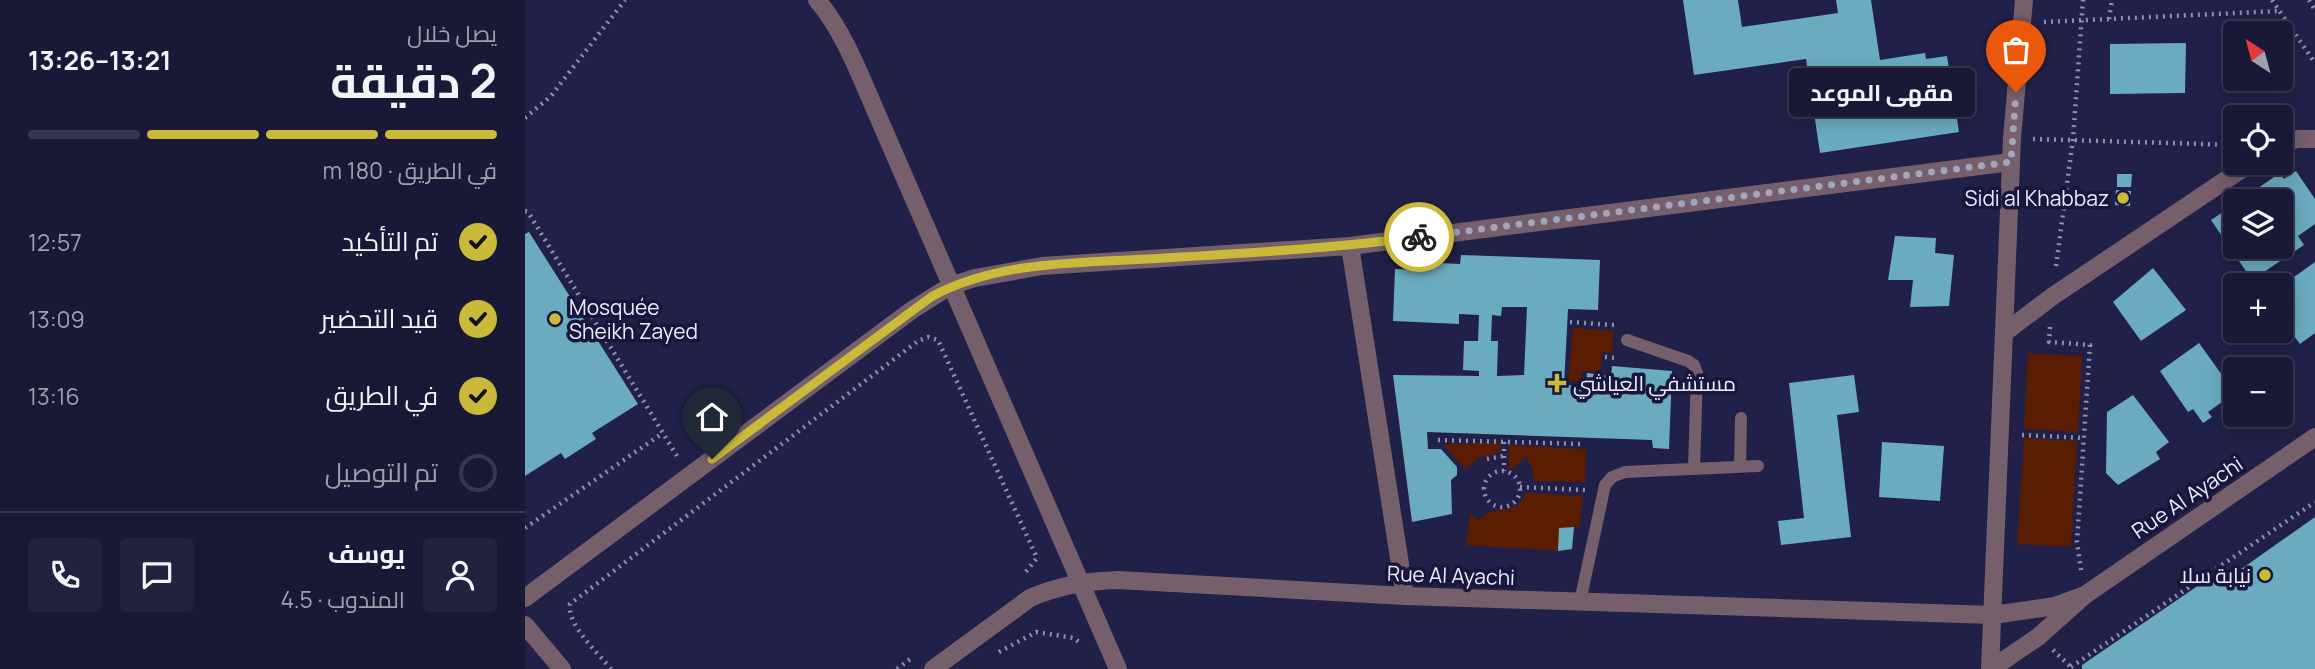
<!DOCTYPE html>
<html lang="ar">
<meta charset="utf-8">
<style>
body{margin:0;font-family:Manrope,Cairo,sans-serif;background:#22213e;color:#f1f3f6;direction:rtl;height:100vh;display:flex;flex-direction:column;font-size:26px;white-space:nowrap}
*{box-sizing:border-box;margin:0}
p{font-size:23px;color:#9fa0ad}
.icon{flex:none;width:38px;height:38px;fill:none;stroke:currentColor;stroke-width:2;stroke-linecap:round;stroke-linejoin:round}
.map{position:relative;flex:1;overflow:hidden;direction:ltr}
.sheet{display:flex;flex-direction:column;background:#191836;width:525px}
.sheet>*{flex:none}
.needle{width:46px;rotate:324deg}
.controls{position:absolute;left:1698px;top:21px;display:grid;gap:14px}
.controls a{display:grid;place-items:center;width:70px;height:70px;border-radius:7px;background:#191836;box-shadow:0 4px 18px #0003,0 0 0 2px #373751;font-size:35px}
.pin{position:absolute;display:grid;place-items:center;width:60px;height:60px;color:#fff;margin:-72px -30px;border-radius:50% 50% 50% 0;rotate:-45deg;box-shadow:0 0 7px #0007}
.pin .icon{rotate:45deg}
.courier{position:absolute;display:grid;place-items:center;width:70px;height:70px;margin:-35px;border:5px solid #cbb939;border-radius:50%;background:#fff;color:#222;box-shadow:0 2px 9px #0007}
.bubble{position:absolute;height:49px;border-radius:7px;background:#191836;box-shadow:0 4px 18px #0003,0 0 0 2px #373751;font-size:23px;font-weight:700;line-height:49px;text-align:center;direction:rtl}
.headline em{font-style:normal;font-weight:700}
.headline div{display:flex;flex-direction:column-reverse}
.headline{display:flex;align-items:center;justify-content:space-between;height:119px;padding:0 28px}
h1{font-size:46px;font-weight:700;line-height:52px}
.bar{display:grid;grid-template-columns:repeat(4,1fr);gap:10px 7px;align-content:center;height:84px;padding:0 28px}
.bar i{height:9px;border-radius:5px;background:#373751}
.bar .selected{background:#cbb939}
.bar p{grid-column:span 4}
.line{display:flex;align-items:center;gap:18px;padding:0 28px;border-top:2px solid #373751}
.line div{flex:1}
.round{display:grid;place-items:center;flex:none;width:74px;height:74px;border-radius:7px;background:#22213e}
ol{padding:0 28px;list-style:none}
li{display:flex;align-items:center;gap:21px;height:77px}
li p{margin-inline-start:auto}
li .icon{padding:7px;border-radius:50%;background:#cbb939;color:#111;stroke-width:4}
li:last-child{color:#9fa0ad}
li i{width:38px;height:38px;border:4px solid #373751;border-radius:50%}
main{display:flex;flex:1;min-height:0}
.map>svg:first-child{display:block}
.green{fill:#5b1d01}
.building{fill:#6aabc0;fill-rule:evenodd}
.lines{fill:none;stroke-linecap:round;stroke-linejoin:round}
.path{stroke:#8f90ab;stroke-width:4.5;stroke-dasharray:2 5;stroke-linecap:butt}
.lane{stroke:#745f6b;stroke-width:12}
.street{stroke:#745f6b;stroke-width:18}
.done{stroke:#a4a5bd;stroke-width:7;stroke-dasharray:0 12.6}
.route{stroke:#cbb939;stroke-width:9}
.poi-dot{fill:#cbb939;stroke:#18163d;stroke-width:2.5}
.labels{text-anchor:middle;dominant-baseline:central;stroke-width:7;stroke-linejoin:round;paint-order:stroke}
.poi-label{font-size:21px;fill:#eaecfc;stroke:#18163d;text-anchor:end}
.street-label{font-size:21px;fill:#eaecfc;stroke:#18163d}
</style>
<main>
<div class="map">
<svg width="1790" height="669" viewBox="0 0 1790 669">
<rect width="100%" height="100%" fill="#212048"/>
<path class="green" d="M1048 328 1089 331 1087 353 1077 352 1075 373 1057 371 1056 382 1043 381Z
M1503 353 1557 356 1553 432 1499 429Z
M1499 438 1552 441 1546 547 1492 544Z
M976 443 975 452 960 457 958 455 941 469 918 444Z
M983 445 1061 449 1060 482 1008 481V470L1001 457 988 469 984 468Z
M1000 493 1058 496 1054 527 1035 528 1033 551 941 545 945 513 953 520C957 517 963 512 968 511 983 508 994 512 1000 493Z"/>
<path class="building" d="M1158 0H1213L1217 27 1313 13 1311 0H1346L1355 60 1400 53 1401 59 1422 56 1434 132 1295 153 1281 59 1169 75Z
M1661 43 1660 93 1585 94V44Z
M1771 171 1790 199V224L1773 236 1779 245 1727 280 1686 220 1710 204V247H1755V201H1714L1755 173 1759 179Z
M1592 174H1607L1606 187H1592Z
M1591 190 1606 191 1605 206 1590 205Z
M4 232 113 404 67 433 71 439 40 459 36 453 0 476V234Z
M1370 236 1411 238 1410 253 1429 255 1424 306 1385 307 1388 280H1363Z
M936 255 1075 260 1073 310 1043 309 1039 385 1061 386 1062 373 1086 376 1087 366 1147 371 1144 449 1128 448 1127 440 902 432 903 449H916L932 467V475L926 480 927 514 887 522 868 375 954 376V371L938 370 939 341H953L954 315 934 314V324L868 321 870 269 898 270V262L935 264ZM977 307H1002L999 375 972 376 973 341H966L967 315 976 316Z
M1790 262V333L1775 344 1755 318V287Z
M1628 268 1661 310 1616 341 1588 302Z
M1674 343 1710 393 1683 412 1687 417 1678 423 1668 409 1663 412 1635 371Z
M1329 375 1334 412 1312 415 1326 537 1256 545 1253 521 1279 518 1264 383Z
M1608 395 1644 442 1631 452 1635 459 1593 485 1581 473 1582 412Z
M1357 442 1419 446 1415 501 1354 497Z
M1790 517V669H1557V665L1693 572H1712Z
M1049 527 1047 549 1033 551 1034 528Z"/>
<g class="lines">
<path class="path" d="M1747 0 1790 63
M1784 0 1790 10
M1584 19 1587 0
M1519 22 1754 11
M0 118 26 96 100 0
M1508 139 1710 145
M0 211 3 212 152 456
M1531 266 1548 139 1558 0
M1045 322 1089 325
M1525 327 1524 342 1565 345 1552 542 1556 570
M1080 357 1091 358
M1497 435 1559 438
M913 440 1057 444
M979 442V471
M962 459 978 456
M959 489a18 18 0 1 1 36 0a18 18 0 1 1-36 0Z
M995 487 1060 490
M0 528 138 433
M1528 650 1547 668
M474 652 511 632 549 638 555 643
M1546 667 1790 502
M86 669C73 653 42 625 45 604L393 341 403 337 413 340 512 558 499 574
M372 669 388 657"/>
<path class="lane" d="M1102 340 1163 361 1169 365 1172 373 1169 469
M1215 467 1216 418
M1055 602 1080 485 1087 477 1100 472 1233 466"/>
<path class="street" d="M292 0C321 34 337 81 355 121L593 669
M1755 144 1772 139H1790
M825 246 880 596
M1479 333 1528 296 1726 163
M0 598 387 310 425 286 450 278 517 266 825 246 1486 162
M0 625 37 669
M408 669 505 598C534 585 562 581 593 580L880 596 1468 615 1530 606 1560 595
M1465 669 1487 138 1499 0
M1466 669 1513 637 1560 595 1790 437"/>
</g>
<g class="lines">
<path class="done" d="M894 237 1486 162 1491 92"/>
<path class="route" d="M187 459 406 297C475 259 563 263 640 258 725 253 810 248 894 237"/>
</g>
<g class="poi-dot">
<circle cx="1598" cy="198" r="7"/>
<circle cx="30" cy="319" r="7"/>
<path d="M1028.5 372.5h7v7h7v7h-7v7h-7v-7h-7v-7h7z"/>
<circle cx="1740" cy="575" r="7"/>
</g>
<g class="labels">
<g class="poi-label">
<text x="1584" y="198">Sidi al Khabbaz</text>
<text x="44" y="307" text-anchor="start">Mosquée<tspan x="44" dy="24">Sheikh Zayed</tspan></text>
<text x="1048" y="383" text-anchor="start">مستشفي العياشي</text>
<text x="1726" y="575">نيابة سلا</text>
</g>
<g class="street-label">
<text transform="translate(1662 497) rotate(-34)">Rue Al Ayachi</text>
<text transform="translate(926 575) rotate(2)">Rue Al Ayachi</text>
</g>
</g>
</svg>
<div class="controls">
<a><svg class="needle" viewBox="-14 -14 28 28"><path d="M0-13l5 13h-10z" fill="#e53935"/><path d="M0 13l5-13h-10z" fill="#9fa0ad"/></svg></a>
<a><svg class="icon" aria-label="locate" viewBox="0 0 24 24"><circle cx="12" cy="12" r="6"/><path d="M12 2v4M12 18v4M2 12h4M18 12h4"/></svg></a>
<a><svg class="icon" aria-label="layers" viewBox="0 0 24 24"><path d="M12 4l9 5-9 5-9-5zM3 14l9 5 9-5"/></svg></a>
<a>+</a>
<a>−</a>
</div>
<div class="pin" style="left:1491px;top:92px;background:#ea580c"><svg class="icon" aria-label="bag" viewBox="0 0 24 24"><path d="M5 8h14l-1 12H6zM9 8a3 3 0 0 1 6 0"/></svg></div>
<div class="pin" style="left:187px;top:459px;background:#1f2937"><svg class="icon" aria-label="home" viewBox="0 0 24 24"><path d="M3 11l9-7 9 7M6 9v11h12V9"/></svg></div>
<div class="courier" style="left:894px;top:237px"><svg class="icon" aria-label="bike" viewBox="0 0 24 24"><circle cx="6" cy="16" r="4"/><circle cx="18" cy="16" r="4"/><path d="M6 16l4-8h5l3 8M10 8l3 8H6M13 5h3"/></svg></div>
<div class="bubble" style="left:1264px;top:68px;width:186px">مقهى الموعد</div>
</div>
<section class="sheet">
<div class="headline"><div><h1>2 دقيقة</h1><p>يصل خلال</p></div><em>13:21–13:26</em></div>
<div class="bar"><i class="selected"></i><i class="selected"></i><i class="selected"></i><i></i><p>في الطريق · 180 m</p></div>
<ol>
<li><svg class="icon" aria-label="check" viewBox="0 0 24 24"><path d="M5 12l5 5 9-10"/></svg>تم التأكيد<p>12:57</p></li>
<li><svg class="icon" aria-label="check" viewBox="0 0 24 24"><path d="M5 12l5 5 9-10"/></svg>قيد التحضير<p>13:09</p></li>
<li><svg class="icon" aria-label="check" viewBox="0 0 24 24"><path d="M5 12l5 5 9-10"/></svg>في الطريق<p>13:16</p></li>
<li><i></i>تم التوصيل</li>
</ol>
<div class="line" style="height:126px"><a class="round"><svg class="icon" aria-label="person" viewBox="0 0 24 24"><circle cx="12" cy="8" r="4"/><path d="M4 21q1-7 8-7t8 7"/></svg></a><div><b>يوسف</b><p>المندوب · 4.5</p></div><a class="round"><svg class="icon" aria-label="chat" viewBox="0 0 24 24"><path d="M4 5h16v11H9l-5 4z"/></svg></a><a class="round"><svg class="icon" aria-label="phone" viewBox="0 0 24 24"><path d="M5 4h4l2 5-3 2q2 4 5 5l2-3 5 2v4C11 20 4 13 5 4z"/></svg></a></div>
</section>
</main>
